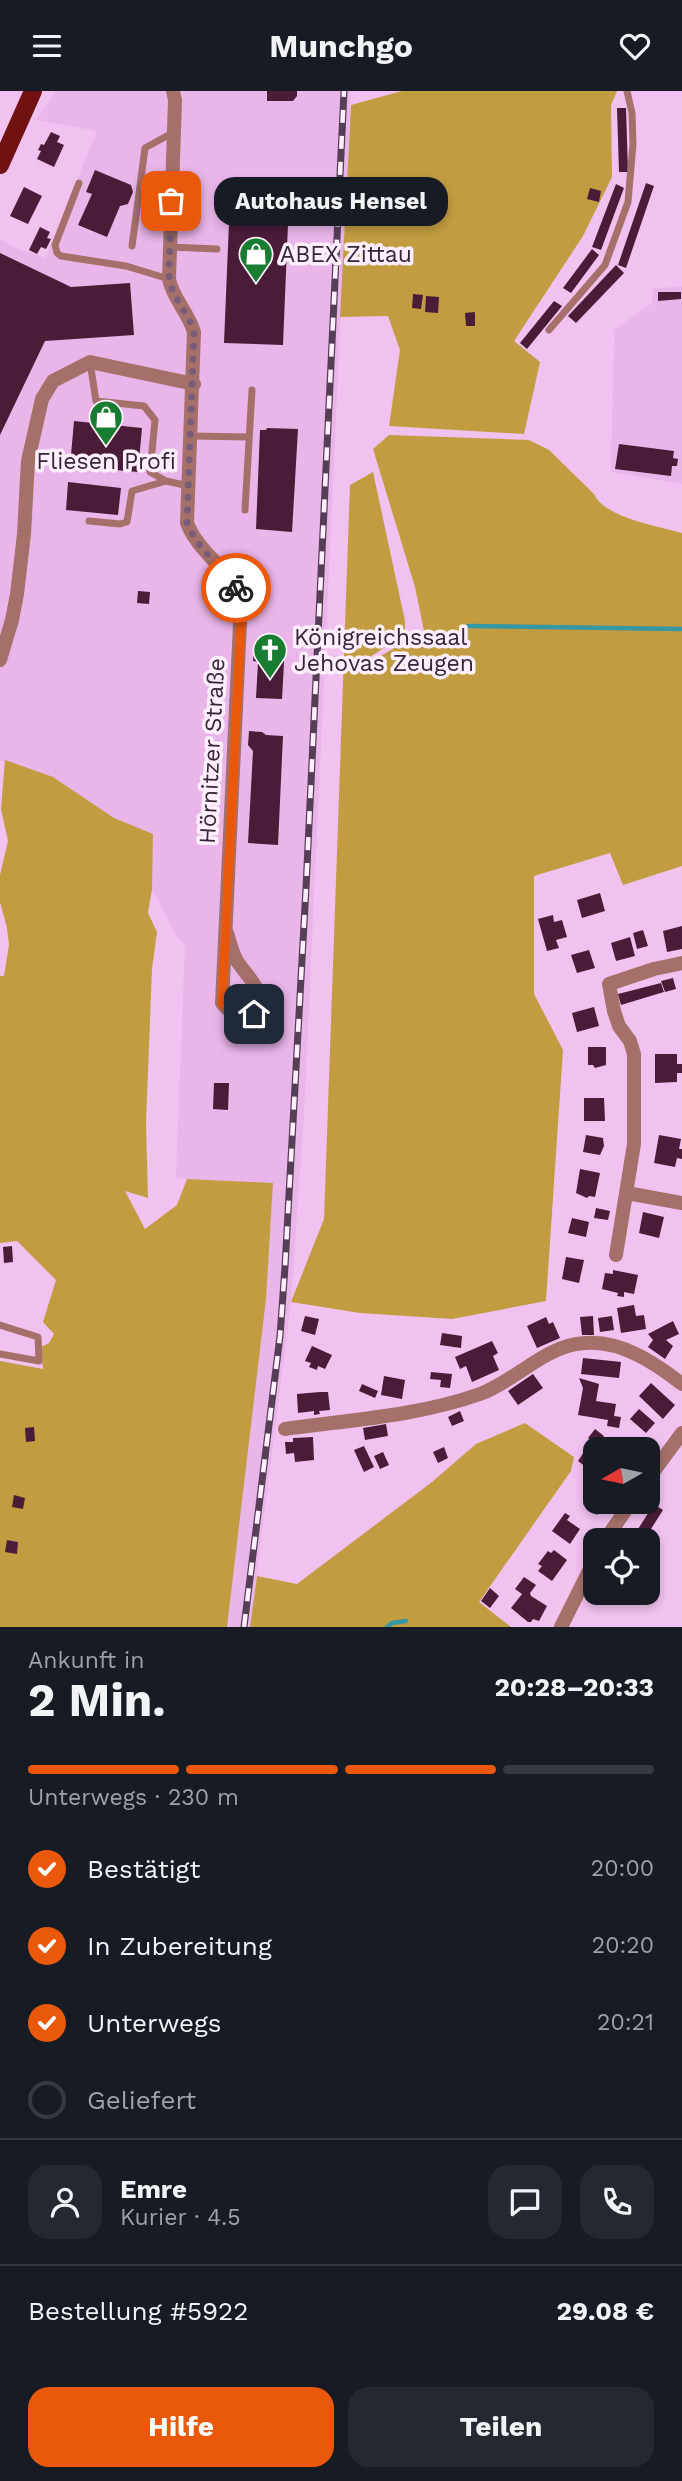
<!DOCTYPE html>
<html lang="de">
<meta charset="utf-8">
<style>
body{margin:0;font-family:"Work Sans",sans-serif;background:#242831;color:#f1f3f6;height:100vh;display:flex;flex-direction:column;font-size:26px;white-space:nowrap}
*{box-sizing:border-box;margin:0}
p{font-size:23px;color:#9ea1a6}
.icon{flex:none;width:38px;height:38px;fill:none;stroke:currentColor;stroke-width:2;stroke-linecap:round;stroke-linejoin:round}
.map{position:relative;height:1536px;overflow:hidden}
.side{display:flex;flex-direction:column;background:#171b24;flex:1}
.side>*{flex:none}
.needle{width:46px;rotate:261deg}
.buttons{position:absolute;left:583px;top:1346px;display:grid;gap:14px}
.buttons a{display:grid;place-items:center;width:77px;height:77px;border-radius:14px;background:#171b24;box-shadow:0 4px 10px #0003;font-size:35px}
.pin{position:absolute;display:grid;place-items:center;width:60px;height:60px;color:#fff;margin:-30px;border-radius:14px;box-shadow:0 4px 10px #0006}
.courier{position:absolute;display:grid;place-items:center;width:70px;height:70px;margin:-35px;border:5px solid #ea580c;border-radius:50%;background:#fff;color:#222;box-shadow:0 2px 9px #0007}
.bubble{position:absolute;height:49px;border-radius:21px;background:#171b24;box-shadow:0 4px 10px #0003;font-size:23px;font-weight:700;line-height:49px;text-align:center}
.overview em{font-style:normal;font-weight:700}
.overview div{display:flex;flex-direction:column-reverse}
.overview{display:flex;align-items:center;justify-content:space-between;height:119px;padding:0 28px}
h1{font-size:46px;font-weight:700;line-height:52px}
.bar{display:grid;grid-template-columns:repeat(4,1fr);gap:10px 7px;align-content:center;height:84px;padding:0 28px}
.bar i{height:9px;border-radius:5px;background:#363941}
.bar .on{background:#ea580c}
.bar p{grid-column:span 4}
.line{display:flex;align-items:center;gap:18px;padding:0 28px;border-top:2px solid #363941}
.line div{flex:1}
.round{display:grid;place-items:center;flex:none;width:74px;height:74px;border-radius:21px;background:#242831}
ol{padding:0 28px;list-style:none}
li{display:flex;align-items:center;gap:21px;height:77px}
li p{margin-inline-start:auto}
li .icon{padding:7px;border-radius:50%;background:#ea580c;color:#fff;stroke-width:4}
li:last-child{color:#9ea1a6}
li i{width:38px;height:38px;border:4px solid #363941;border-radius:50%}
.action{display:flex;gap:14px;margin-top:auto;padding:14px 28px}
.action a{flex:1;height:80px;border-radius:21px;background:#ea580c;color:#fff;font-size:28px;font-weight:700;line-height:80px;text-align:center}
.action a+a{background:#242831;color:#f1f3f6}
header{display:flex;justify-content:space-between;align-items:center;height:91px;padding:0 28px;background:#171b24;font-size:32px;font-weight:700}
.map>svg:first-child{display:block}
.built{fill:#eab5e9}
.green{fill:#c19c41}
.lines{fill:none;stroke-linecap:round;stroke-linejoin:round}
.stream{stroke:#3498a5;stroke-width:4.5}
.building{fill:#4b1c38}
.service{stroke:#a5706a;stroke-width:7}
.minor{stroke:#a5706a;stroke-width:14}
.primary{stroke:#711112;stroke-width:18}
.rail-casing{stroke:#563f56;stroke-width:7}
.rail{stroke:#feeffd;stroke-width:4.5;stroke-dasharray:13;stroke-linecap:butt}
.done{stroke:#785c78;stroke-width:7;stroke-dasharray:0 12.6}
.route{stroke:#ea580c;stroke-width:9}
.labels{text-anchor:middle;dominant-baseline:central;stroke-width:7;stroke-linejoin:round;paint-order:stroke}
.poi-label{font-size:23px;fill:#372537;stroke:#feeffd;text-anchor:start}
.street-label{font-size:23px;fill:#372537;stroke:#feeffd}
</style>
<header><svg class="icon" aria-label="menu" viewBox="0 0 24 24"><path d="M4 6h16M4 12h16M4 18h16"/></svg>Munchgo<svg class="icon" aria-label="heart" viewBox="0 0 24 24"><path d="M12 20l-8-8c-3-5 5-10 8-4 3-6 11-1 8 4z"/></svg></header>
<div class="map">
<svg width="682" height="1536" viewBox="0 0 682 1536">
<rect width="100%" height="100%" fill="#f1c2f0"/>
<path class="built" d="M57 0H351L304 1024 291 1211 250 1536H227L266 1208 273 1093 176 1087 185 853 176 845 152 798 153 743 114 727 53 686 0 670V561L5 545 0 544V148L18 158 45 167 97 40 36 29Z
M682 195V393L611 381 614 239 652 212 653 198Z"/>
<path class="green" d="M402 0H617L611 14 612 86 583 145 514 250 540 271 524 343 389 335 400 259 388 225 340 226 351 14Z
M389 344 529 349 549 359 594 403C605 427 658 435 682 442V775L623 794 610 762 534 785V903L563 959 546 1210 452 1228 360 1222 291 1211 324 1128 350 394 373 381 405 530V543L364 570 365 574 424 540 415 496 373 358Z
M5 669 53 686 114 727 153 743 152 798 148 822 157 841 152 878 146 1032 148 1107 125 1100 145 1138 177 1114 187 1088 273 1092 266 1208 227 1536H0V1270L43 1278 41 1256 49 1252 54 1243 43 1231 56 1189 17 1150 0 1152V885H4L9 854 7 837 0 811V784L8 750 1 718Z
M525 1332 574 1366 571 1380 479 1511 511 1536H250L257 1485 297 1493 432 1391 476 1353Z"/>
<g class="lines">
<path class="stream" d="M468 535 682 538
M387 1536 392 1532 406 1530"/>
</g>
<path class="building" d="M267 0H297V5L293 10H267Z
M617 17H626L628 81H619Z
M51 41 60 45 57 51 64 54 54 76 37 68 41 60 38 59 41 53 44 54Z
M95 79 131 94 133 101 128 113 120 115 107 146 78 134 92 103 86 101Z
M646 92 654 95 626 177 618 174Z
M616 93 624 97 601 159 592 156Z
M24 96 42 105 28 133 10 125Z
M590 97 601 100 599 111 587 108Z
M229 131 288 133 283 254 224 252Z
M40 136 50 141 47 147 51 148 46 158 41 156 37 163 29 159Z
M592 158 599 164 571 202 563 197Z
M0 162 71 196 130 192 134 244 45 250 0 344Z
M616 174 624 182 576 232 568 225Z
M658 201H681V208L658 210Z
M413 203 423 204 421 218 412 217Z
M426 205 439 206 438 222 425 221Z
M554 210 562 215 527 258 520 252Z
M475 221V235H466L465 222Z
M74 330 142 337 138 381 70 375Z
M267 337 298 338 292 441 256 438 260 339H266Z
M619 353 674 360 673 367 678 368 677 375H672L671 385 615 378Z
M68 391 121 397 118 424 66 419Z
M138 500 150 501 149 513 137 512Z
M259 553 285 554 282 608 256 607 258 571 253 570 254 560H259Z
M249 640 262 641 266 644 283 645 278 754 248 752 253 660 248 654Z
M600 802 605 820 582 827 577 809Z
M553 824 554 831 562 829 567 846 556 849 559 857 547 860 538 828Z
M682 835V858L667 861 663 840Z
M643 839 648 855 637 858 633 842Z
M630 846 635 865 616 870 611 852Z
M589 859 595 877 577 882 571 864Z
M673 887 676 898 665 901 661 890Z
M661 892 664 901 621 914 618 903Z
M594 916 599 935 577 941 572 922Z
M588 956H606V974L595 977 593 974H588Z
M655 963H677V973H682V982H677V991L655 992Z
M214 992H229L228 1019 213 1018Z
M584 1007H604L605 1030H584Z
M586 1044 603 1047 604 1055 600 1064 583 1061Z
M659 1044 681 1048 679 1058H682V1068L677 1067 675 1076 654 1072Z
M580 1078 600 1082 595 1106 589 1105 587 1107 576 1102Z
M596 1117 610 1120 608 1129 594 1127Z
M643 1121 664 1126 659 1147 639 1142Z
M572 1127 589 1131 586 1146 568 1142Z
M12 1155 13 1171 4 1172 3 1156Z
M566 1166 584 1169 579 1192 562 1188Z
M613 1179 638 1184 634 1203 624 1201V1206L617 1205 618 1202 602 1198 605 1182 613 1183Z
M634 1214 636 1225 644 1224 646 1238 621 1242 617 1217Z
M305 1225 319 1228 315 1244 301 1240Z
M593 1225 594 1244H582L580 1226Z
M612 1225 614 1239 600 1241 598 1227Z
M546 1226 549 1233 553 1231 560 1247 537 1257 527 1235Z
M673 1230 679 1243 666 1249 673 1255 665 1268 648 1256 653 1249 648 1243Z
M442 1242 462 1245 461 1257 440 1254Z
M492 1250 498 1262 493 1265 499 1279 472 1291 466 1275 460 1278 455 1266Z
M312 1255 332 1264 325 1278 318 1275 317 1279 309 1276 311 1272 305 1270Z
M583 1267 621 1271 619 1287 581 1283Z
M431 1281 452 1283 450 1297 440 1296 441 1289 430 1288Z
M533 1283 543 1297 518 1314 508 1300Z
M384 1285 405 1289 402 1308 381 1304Z
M579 1287 599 1293 596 1310 616 1313 614 1325 621 1326 619 1337 607 1335 608 1329 578 1324 583 1297Z
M651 1292 675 1314 663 1328 639 1305Z
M362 1293 378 1300 375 1307 359 1300Z
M320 1301H328L330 1319 319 1320 320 1323 314 1324V1320L298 1322 297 1303Z
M639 1318 655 1332 646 1342 630 1328Z
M460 1320 464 1330 452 1335 448 1326Z
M386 1333 388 1345 365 1349 363 1337Z
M34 1336 35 1350 26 1351 25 1337Z
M595 1338 604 1345 597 1354 588 1347Z
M313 1346 314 1369 295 1371 294 1362 286 1363 285 1351H293V1347Z
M364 1355 374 1376 364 1381 354 1359Z
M444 1356 448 1367 438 1372 433 1361Z
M383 1361 389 1374 380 1378 374 1365Z
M584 1361 595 1369 590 1379 578 1370Z
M595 1397V1410H608L597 1424 583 1413Z
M14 1404 25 1407 23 1418 12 1416Z
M654 1413 663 1419 644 1449H631Z
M565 1422 570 1425 567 1429 580 1438 570 1453 552 1440Z
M7 1449 18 1451 17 1463 5 1461Z
M554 1459 567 1469 552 1490 538 1480 542 1475 538 1473 548 1460 551 1462Z
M524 1486 536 1494 530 1502 531 1505 547 1515 539 1530 533 1528 531 1531H528L511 1517 522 1503 515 1498Z
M490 1497 499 1505 490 1517 481 1510Z"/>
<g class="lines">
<path class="service" d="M79 92 55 154 57 162 61 165 126 175 169 188
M132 155 145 57 174 41
M170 156 217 158
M549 239 605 174 628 111 633 53 632 22 627 0
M90 271 96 310 144 315 155 329 150 381 166 390 189 395
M191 345 249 346
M245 419 252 299
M89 430 120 433 127 431 132 400 166 390
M0 1234 38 1246 39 1270 0 1263"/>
<path class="minor" d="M173 0 175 9 169 188C173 208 188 221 194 241L187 432C197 458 221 473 235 495 238 500 240 506 241 511L222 912C232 925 242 930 257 921 266 899 248 887 237 870 232 861 230 852 227 842
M0 569 12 529 17 503 24 443 28 370 42 308 53 290 90 271 194 293
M627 1102 682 1112
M616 1164 634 1053V963L630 950 619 935 614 920 609 893 654 878 682 872
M285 1338C349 1329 418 1325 480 1303 516 1290 545 1254 585 1252 621 1249 655 1272 682 1293
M648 1388 682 1342
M605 1449 632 1410
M561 1536 595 1468"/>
<path class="primary" d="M0 74 33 0"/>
<g class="rail-casing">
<path id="rail" d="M244 1536 280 1245 285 1176 306 797 344 0"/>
</g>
<use href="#rail" class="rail"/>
</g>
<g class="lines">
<path class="done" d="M171 110 169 188C173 208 188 221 194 241L187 432C197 458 222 475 236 497"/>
<path class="route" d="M236 497 242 511 222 912C231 923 240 930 254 923"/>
</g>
<defs>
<g id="shop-pin" transform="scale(1.75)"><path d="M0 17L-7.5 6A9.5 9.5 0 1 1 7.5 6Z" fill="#197d31" stroke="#feeffd"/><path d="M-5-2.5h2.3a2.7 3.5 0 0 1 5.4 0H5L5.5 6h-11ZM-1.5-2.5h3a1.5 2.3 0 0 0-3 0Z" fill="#fff"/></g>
<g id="church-pin" transform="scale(1.75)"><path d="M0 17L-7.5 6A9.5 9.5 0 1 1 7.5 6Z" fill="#197d31" stroke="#feeffd"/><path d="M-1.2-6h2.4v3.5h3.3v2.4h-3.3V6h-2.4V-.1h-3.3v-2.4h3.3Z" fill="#fff"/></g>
</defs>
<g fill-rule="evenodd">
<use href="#shop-pin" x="256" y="163"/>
<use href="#shop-pin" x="106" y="326"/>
<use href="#church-pin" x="270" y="559"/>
</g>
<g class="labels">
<g class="poi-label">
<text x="280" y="163">ABEX Zittau</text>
<text x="106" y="370" text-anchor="middle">Fliesen Profi</text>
<text x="294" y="546">Königreichssaal<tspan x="294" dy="26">Jehovas Zeugen</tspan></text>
</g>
<g class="street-label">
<text transform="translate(212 660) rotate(-87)">Hörnitzer Straße</text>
</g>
</g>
</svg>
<div class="buttons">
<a><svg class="needle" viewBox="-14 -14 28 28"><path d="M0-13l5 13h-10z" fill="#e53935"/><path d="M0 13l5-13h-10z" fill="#9ea1a6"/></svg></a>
<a><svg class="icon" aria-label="locate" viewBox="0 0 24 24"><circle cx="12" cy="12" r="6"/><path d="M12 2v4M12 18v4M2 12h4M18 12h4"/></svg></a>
</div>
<div class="pin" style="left:171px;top:110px;background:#ea580c"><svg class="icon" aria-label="bag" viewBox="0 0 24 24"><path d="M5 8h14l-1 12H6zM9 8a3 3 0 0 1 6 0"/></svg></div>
<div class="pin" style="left:254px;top:923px;background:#1f2937"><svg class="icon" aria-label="home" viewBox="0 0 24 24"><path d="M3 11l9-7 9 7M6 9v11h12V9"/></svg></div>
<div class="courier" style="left:236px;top:497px"><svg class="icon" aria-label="bike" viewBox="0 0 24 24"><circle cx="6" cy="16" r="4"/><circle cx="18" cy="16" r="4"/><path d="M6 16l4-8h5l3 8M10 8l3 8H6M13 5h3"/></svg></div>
<div class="bubble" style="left:214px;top:86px;width:234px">Autohaus Hensel</div>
</div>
<section class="side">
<div class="overview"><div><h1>2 Min.</h1><p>Ankunft in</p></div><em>20:28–20:33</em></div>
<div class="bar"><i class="on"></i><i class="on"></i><i class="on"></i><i></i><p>Unterwegs · 230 m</p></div>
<ol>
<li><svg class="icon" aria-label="check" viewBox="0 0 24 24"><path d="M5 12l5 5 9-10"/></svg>Bestätigt<p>20:00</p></li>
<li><svg class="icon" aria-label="check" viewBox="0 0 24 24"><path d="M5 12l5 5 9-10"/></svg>In Zubereitung<p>20:20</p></li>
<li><svg class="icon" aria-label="check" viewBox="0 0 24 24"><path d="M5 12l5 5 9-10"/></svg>Unterwegs<p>20:21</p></li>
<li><i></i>Geliefert</li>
</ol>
<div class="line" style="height:126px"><a class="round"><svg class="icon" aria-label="person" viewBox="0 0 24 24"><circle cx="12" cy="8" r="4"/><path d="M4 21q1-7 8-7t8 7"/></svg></a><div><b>Emre</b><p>Kurier · 4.5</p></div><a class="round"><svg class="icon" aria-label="chat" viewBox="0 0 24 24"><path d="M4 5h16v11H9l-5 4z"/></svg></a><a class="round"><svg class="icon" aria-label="phone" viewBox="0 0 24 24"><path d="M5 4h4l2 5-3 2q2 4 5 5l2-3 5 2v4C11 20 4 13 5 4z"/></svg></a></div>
<div class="line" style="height:91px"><div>Bestellung #5922</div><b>29.08 €</b></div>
<div class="action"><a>Hilfe</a><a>Teilen</a></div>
</section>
